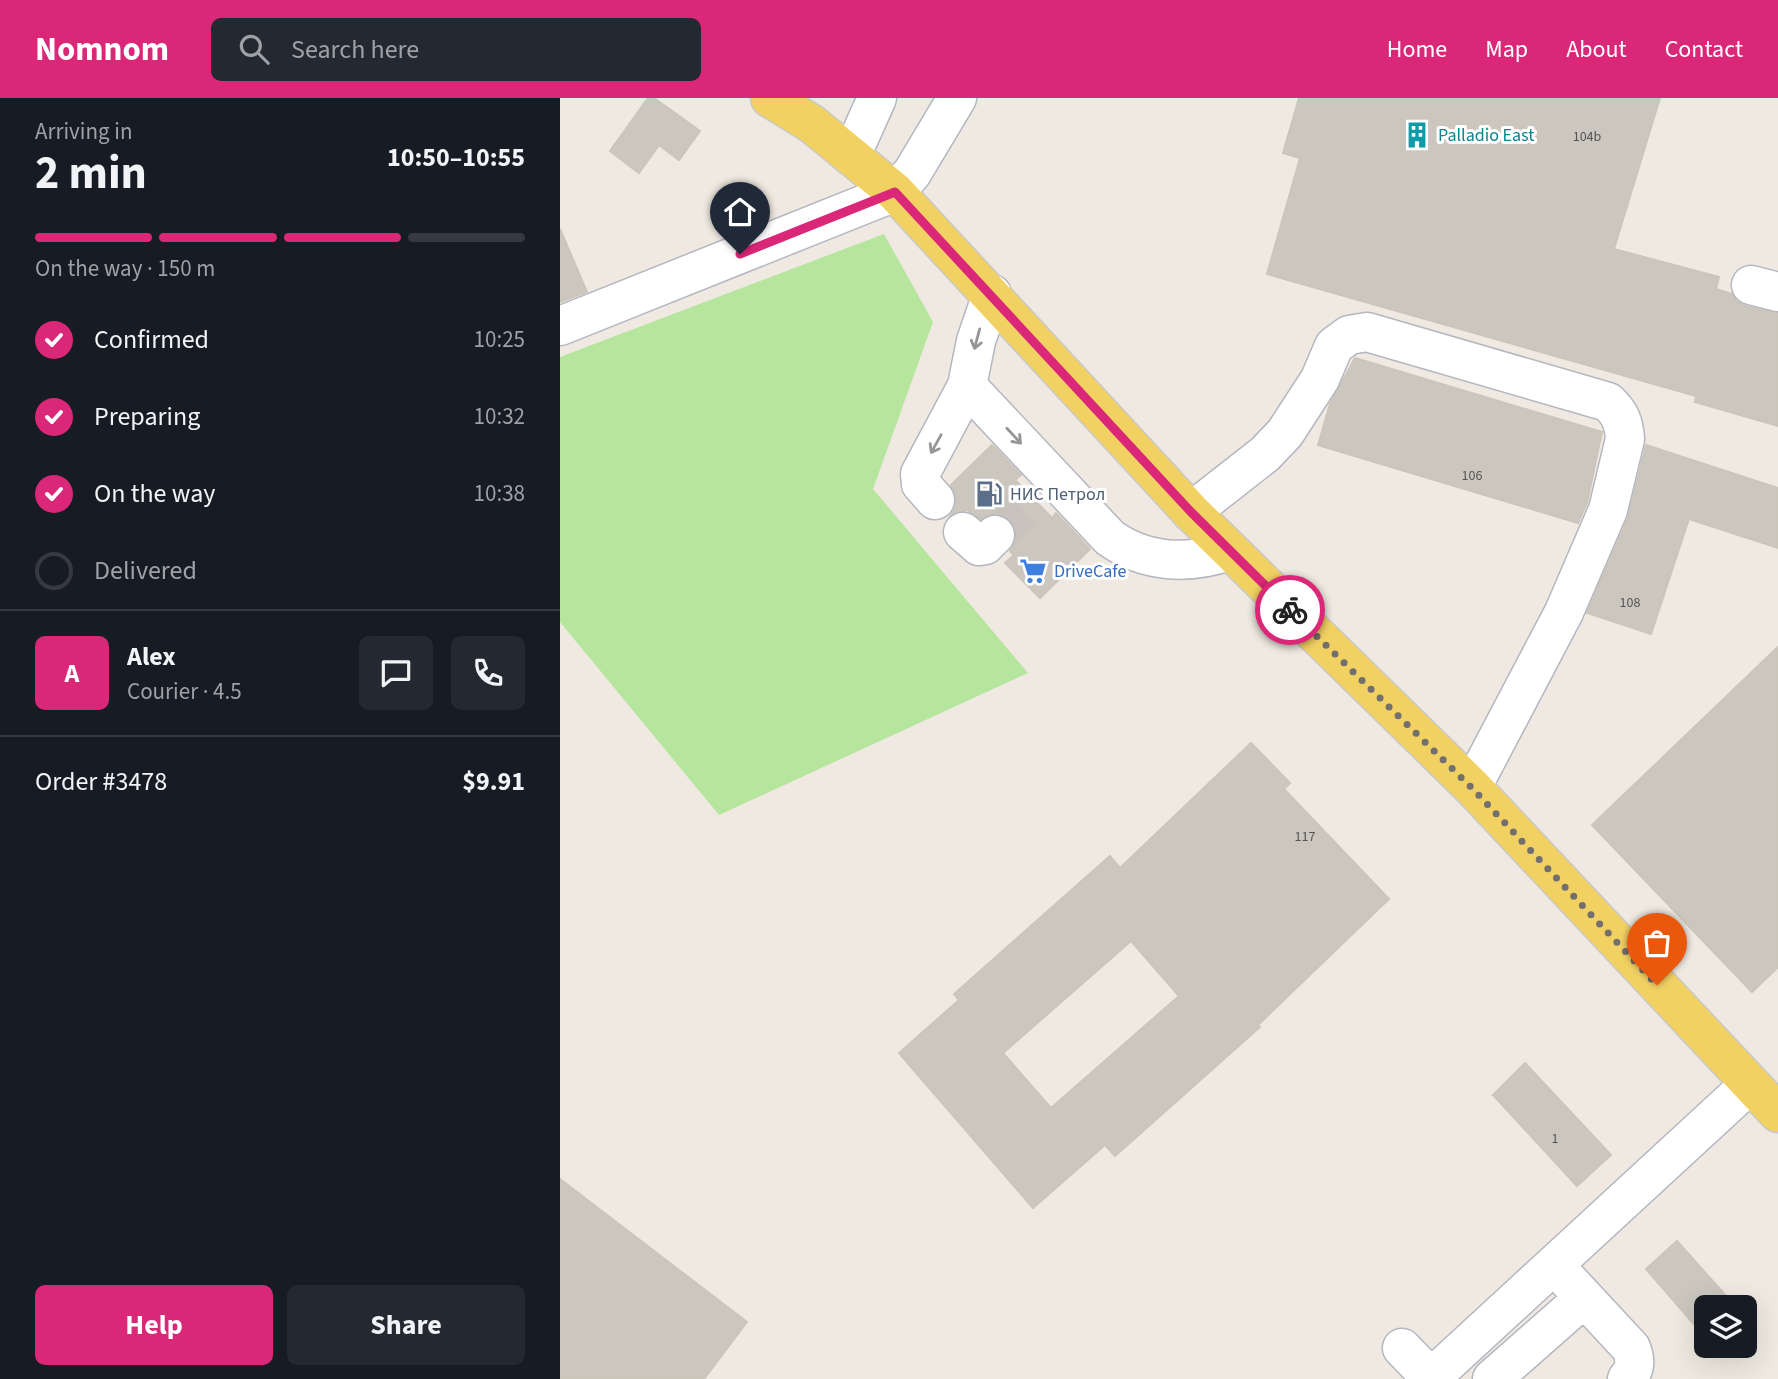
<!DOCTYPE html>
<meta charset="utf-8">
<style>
body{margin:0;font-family:"Source Sans 3",sans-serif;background:#242831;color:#f1f3f6;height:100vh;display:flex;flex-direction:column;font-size:26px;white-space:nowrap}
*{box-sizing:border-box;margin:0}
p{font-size:23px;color:#9ea1a6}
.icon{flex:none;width:38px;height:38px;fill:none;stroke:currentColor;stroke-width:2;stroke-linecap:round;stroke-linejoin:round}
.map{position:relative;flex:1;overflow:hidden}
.panel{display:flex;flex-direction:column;background:#171b24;width:560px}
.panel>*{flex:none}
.buttons{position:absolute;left:1134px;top:1197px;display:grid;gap:14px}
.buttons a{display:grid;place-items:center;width:63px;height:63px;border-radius:10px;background:#171b24;box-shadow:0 7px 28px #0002;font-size:35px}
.pin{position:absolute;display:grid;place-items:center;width:60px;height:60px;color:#fff;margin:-72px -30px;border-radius:50% 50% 50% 0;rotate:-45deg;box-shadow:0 0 7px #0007}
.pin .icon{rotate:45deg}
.courier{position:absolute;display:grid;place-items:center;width:70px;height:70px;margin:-35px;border:5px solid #db2777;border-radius:50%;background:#fff;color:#222;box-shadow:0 2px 9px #0007}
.summary em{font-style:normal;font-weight:700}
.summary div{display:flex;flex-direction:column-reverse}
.summary{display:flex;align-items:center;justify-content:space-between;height:119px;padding:0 35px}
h1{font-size:46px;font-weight:700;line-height:52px}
.bar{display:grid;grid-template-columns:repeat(4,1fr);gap:10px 7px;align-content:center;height:84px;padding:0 35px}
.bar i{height:9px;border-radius:5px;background:#363941}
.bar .current{background:#db2777}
.bar p{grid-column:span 4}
.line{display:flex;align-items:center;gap:18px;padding:0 35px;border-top:2px solid #363941}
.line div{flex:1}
.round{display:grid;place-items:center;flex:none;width:74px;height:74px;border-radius:10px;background:#242831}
ol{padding:0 35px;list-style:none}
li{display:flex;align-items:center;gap:21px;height:77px}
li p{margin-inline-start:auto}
li .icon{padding:7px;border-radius:50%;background:#db2777;color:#fff;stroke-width:4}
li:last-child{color:#9ea1a6}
li i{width:38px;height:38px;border:4px solid #363941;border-radius:50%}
.cta{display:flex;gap:14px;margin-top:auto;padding:14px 35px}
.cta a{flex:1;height:80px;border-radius:10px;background:#db2777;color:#fff;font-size:28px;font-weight:700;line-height:80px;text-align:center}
.cta a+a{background:#242831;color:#f1f3f6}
header{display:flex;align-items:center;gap:42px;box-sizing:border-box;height:98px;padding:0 35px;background:#db2777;color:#fff}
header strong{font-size:33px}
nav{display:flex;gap:38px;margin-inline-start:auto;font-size:24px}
.search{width:490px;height:63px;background:#242831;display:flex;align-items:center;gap:18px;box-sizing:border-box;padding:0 24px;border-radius:10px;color:#9ea1a6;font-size:26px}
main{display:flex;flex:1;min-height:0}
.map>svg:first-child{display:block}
.green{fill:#b6e59e}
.building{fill:#cbc7bf;stroke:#cbc5ba;stroke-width:2;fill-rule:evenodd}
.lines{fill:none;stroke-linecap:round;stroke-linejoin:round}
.minor-tunnel{stroke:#c8c4bd;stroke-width:38;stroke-dasharray:38 19;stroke-linecap:butt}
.minor-casing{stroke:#b4b7c1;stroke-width:41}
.major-casing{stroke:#c9c9c9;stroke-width:41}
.minor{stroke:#fff;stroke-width:38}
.major{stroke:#f2d163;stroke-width:38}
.oneway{stroke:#969696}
.done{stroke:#726f6d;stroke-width:7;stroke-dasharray:0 12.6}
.route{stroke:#db2777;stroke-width:9}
.labels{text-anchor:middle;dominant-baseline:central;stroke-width:6;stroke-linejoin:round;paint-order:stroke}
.number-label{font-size:14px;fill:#555452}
.culture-label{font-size:18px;fill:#0d838f;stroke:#fff;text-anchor:start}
.service-label{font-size:18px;fill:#4e5e75;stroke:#fff;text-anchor:start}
.shop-label{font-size:18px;fill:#366cbe;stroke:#fff;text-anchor:start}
</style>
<header>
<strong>Nomnom</strong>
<div class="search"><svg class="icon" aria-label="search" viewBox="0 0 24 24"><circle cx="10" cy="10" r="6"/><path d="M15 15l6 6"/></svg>Search here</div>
<nav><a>Home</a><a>Map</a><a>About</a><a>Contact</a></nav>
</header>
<main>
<section class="panel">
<div class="summary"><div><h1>2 min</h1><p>Arriving in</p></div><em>10:50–10:55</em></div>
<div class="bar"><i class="current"></i><i class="current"></i><i class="current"></i><i></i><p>On the way · 150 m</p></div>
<ol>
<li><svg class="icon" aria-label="check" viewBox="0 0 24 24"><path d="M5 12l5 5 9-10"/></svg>Confirmed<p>10:25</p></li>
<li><svg class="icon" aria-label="check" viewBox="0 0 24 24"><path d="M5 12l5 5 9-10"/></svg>Preparing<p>10:32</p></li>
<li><svg class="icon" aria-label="check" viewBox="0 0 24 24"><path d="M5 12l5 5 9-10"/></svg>On the way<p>10:38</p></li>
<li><i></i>Delivered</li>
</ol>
<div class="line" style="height:126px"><b class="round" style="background:#db2777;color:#fff">A</b><div><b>Alex</b><p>Courier · 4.5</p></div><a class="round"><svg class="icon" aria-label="chat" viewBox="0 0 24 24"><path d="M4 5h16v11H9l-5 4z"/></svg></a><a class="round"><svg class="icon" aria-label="phone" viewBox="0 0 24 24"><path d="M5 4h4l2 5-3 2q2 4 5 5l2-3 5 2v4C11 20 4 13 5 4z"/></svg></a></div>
<div class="line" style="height:91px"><div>Order #3478</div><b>$9.91</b></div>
<div class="cta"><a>Help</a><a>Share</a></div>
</section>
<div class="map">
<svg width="1218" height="1281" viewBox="0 0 1218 1281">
<rect width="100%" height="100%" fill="#efe9e1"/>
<path class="green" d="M324 136 373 224 313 391 468 575 159 717 0 524V259Z"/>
<path class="building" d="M88 0H94L140 33 119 62 99 47 79 75 50 53Z
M739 0H1100L1054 151 1159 179 1156 191 1172 196 1176 203 1186 208 1218 215V328L1135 304 1136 298 707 176 740 60 723 55Z
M0 131 27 194 0 204Z
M795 260 1042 334 1027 405 1018 425 758 347 770 306Z
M432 347 461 377 455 382 492 420 496 415 530 451 480 500 445 465 454 457 450 453 456 442V431L450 421 440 416H430L421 421 407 412 391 417 396 408V398L391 387Z
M1086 347 1218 390V450L1129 421 1091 536 1027 515 1068 420Z
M1218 549V869L1192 894 1032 727Z
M691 645 730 685 724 691 829 801 698 927 700 929 555 1058 545 1047 473 1110 339 955 399 902 394 896 550 758 560 770ZM571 843 619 898 491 1010 443 955Z
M965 965 1051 1057 1017 1088 933 997Z
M0 1081 187 1224 144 1281H0Z
M1117 1143 1176 1209H1146V1240L1086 1171Z"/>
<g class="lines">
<path class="minor-tunnel" d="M435 437 475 403"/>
<g class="minor-casing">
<path id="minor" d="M291 58 317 0
M1191 187 1218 194
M0 228 335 94 352 75 397 0
M407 288 550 440C586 465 628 467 669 453
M375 402 361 386 360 376 407 288 416 243 432 196
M631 414 705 356 725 335 760 281 774 248 789 237 807 234 1048 304C1060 315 1064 325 1065 341L1048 412 1004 514 912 689
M403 434 419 448 425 447 435 437
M994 1167 1071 1250C1076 1262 1076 1271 1067 1281
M842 1250 872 1281
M871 1280 1190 986
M932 1281 1024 1200"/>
</g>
<g class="major-casing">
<path id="major" d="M210 0 252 26 335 94 631 414 912 689 1218 1015"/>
</g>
<use href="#minor" class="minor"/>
<use href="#major" class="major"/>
</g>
<defs><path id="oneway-shaft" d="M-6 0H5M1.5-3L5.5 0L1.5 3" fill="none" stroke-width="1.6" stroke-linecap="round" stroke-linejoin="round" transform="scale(1.75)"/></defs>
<g class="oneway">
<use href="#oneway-shaft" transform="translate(417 241) rotate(105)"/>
<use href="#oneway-shaft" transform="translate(454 338) rotate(47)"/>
<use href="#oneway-shaft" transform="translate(376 346) rotate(119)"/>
</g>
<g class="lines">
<path class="done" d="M730 512 912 690 1097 887"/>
<path class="route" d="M180 156 335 94 631 414 730 512"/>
</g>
<defs>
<g id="building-bare" transform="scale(2.1)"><path d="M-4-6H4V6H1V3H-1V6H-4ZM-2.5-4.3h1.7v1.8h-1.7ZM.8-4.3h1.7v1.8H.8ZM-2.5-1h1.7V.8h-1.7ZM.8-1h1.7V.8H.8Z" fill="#0f9aa8" stroke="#fff" stroke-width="2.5" paint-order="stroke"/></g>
<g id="fuel-bare" transform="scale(2.1)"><path d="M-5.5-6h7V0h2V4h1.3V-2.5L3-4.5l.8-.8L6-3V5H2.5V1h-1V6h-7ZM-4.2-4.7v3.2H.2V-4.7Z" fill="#5c6f8a" stroke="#fff" stroke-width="2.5" paint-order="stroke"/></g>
<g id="supermarket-bare" transform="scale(2.1)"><path d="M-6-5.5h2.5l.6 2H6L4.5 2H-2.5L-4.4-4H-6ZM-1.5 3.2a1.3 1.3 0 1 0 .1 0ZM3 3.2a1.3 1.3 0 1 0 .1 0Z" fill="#3f7fe0" stroke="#fff" stroke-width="2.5" paint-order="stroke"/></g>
</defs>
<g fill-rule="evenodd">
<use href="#building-bare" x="857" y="37"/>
<use href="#fuel-bare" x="429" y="396"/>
<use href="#supermarket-bare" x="473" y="473"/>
</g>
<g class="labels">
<g class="number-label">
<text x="1027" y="39">104b</text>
<text x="912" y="378">106</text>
<text x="1070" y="505">108</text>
<text x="745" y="739">117</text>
<text x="995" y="1041">1</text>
</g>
<g class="culture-label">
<text x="878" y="37">Palladio East</text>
</g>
<g class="service-label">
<text x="450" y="396">НИС Петрол</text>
</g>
<g class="shop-label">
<text x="494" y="473">DriveCafe</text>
</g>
</g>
</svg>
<div class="buttons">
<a><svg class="icon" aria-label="layers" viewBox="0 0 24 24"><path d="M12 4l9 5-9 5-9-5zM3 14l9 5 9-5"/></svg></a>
</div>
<div class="pin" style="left:1097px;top:887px;background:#ea580c"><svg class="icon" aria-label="bag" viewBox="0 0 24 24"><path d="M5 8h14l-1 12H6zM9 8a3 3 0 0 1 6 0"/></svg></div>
<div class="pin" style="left:180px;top:156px;background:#1f2937"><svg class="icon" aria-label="home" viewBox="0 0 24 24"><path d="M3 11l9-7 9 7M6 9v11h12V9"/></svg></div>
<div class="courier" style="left:730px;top:512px"><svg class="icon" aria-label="bike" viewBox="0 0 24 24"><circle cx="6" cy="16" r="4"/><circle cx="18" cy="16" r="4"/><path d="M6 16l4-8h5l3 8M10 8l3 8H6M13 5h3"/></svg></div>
</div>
</main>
